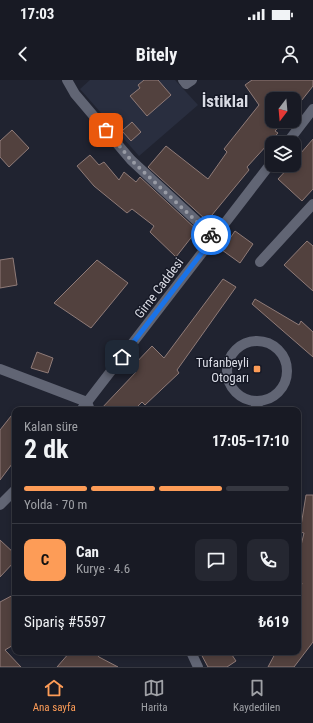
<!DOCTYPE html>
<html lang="tr">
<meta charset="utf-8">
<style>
body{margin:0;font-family:"Roboto Condensed",sans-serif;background:#252731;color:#f1f3f6;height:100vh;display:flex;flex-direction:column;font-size:15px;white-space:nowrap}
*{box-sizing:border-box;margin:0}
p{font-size:13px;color:#9fa1a6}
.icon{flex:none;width:22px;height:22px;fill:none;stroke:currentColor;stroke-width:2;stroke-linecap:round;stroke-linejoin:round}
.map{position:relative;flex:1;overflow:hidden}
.sheet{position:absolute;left:12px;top:327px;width:289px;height:248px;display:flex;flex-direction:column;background:#181a24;border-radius:8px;box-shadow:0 2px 6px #0003,0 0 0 1px #363841}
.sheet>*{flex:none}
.needle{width:26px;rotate:196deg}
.tools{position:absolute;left:265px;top:12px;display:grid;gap:8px}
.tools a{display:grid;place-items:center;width:36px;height:36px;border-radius:8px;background:#181a24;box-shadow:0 2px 6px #0003,0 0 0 1px #363841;font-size:20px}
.pin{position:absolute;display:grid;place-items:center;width:34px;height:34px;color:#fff;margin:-17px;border-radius:8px;box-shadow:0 2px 6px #0006}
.courier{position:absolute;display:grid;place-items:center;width:40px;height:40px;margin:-20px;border:3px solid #1a73e8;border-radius:50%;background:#fff;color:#222;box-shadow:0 1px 5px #0007}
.overview em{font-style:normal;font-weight:700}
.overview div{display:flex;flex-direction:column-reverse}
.overview{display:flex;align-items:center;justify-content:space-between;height:68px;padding:0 12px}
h1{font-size:26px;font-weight:700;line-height:30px}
.bar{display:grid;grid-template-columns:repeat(4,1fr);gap:6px 4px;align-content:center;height:48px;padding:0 12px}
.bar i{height:5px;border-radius:3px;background:#363841}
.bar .active{background:#fd9c57}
.bar p{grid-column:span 4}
.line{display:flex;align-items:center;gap:10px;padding:0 12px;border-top:1px solid #363841}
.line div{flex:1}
.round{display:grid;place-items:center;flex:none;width:42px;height:42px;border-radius:8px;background:#252731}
.status{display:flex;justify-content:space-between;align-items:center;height:28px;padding:0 20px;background:#181a24;direction:ltr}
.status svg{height:11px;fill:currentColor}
header{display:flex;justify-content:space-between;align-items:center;height:52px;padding:0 12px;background:#181a24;font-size:18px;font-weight:700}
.tab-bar{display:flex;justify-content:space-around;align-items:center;height:56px;border-top:1px solid #363841;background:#181a24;font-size:11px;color:#9fa1a6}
.tab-bar a{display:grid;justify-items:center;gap:2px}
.tab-bar .active{color:#fd9c57}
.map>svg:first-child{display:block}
.built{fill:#292e3f}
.building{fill:#52413e;stroke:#8f7b78}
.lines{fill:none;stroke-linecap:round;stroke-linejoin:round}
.minor{stroke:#616574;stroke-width:10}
.done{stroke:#989ba5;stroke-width:4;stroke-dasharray:0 7.2}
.route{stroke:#1a73e8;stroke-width:5}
.poi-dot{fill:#fd9c57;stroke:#161926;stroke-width:1.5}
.labels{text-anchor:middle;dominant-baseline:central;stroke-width:3;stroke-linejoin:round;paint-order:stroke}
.street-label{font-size:13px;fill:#d9dbe4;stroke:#161926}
.poi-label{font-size:13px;fill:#d9dbe4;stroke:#161926;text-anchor:end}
.district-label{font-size:17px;font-weight:bold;fill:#d9dbe4;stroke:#161926}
</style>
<div class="status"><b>17:03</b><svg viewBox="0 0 49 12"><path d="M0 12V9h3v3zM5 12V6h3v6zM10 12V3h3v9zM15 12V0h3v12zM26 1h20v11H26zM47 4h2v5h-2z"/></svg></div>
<header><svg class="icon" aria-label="back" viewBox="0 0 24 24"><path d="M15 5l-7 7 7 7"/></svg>Bitely<svg class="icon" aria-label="person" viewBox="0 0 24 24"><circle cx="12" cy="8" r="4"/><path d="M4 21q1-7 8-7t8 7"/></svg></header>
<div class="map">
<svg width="313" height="587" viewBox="0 0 313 587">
<rect width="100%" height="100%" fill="#202330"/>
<path class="built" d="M90 0H175L198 25 139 76 80 9Z"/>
<path class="building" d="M144 0H158L171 15 147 36 130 16 140 8 138 5Z
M252 0H313V6L294 30V19H272V41H284L275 51 278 53 247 87 249 90 207 141 205 139 148 87 166 66 208 99 227 72 224 69 259 25 245 5Z
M132 42 141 52 131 61 122 51Z
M12 50 29 68 9 87 0 77V61Z
M313 59V109L302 121 278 99 291 85H294V81Z
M90 75 99 85 104 82 119 100 124 92 136 102 140 97 197 150 176 177 150 152 154 146 132 129 127 133 94 106 77 86Z
M235 151 253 164 240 183 222 170Z
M307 161 313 166V211L284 185Z
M13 178 17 205 0 208V180Z
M97 180 128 203 91 248 54 223Z
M223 199 236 207 177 290 179 293 145 325 142 322 134 330H100L136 292 131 288 152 266 164 278Z
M255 219 299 245 301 241 313 252V277L252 224Z
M37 272 53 278 48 293 31 288Z
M15 331V380L0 400V350Z
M306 415H313V562L294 587H268L276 572H298V517L302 503 298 501V478L304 453 300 452Z
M0 460 15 474V481L0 497Z
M15 514V564L5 570 21 587H0V522Z
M70 572H95L99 577 118 587H57Z
M200 572H230L236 581 227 587H208Z"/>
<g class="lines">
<path class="minor" d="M67 0 75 14 131 80 214 157
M183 0 186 4 192 0
M287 63 313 29
M260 182 313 124
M227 291a30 30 0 1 1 60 0a30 30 0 1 1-60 0Z
M0 289 87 322 90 330
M81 330 272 82
M254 330 260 321
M0 425 15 410
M191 572 198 587"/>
</g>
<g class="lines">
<path class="done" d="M106 50 131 80 211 155"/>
<path class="route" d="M122 277 214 157 211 155"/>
</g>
<rect class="poi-dot" x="253" y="285" width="8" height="8" rx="2"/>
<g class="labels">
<g class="street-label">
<text transform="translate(159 208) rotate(-53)">Girne Caddesi</text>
</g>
<g class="poi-label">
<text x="249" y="282">Tufanbeyli<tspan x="249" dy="15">Otogarı</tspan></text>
</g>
<g class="district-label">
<text x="225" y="21">İstiklal</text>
</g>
</g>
</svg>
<div class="tools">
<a><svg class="needle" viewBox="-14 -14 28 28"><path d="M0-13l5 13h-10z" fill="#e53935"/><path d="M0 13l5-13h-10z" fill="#9fa1a6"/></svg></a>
<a><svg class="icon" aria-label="layers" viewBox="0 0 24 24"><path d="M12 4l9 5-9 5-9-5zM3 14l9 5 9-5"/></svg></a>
</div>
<div class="pin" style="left:106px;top:50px;background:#ea580c"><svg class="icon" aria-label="bag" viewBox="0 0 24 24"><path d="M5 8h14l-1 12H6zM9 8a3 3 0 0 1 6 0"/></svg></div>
<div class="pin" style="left:122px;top:277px;background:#1f2937"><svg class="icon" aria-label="home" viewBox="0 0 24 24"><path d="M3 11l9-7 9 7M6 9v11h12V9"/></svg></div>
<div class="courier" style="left:211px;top:155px"><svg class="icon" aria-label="bike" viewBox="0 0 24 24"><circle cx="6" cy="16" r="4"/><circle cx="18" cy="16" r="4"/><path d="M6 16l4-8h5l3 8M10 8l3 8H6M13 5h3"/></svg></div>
<section class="sheet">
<div class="overview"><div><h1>2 dk</h1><p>Kalan süre</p></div><em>17:05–17:10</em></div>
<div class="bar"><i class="active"></i><i class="active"></i><i class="active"></i><i></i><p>Yolda · 70 m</p></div>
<div class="line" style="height:72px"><b class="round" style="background:#fd9c57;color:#111">C</b><div><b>Can</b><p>Kurye · 4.6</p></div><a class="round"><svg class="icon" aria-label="chat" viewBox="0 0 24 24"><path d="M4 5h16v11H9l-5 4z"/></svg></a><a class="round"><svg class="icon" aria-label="phone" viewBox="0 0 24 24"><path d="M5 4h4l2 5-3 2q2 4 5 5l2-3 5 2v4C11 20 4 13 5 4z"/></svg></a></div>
<div class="line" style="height:52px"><div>Sipariş #5597</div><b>₺619</b></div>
</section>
</div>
<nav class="tab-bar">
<a class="active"><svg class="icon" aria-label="home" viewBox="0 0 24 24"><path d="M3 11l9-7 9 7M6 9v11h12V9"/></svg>Ana sayfa</a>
<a><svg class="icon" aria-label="map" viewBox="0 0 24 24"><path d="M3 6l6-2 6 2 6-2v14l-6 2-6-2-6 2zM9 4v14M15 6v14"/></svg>Harita</a>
<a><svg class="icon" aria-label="saved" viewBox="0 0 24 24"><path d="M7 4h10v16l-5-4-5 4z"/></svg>Kaydedilen</a>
</nav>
